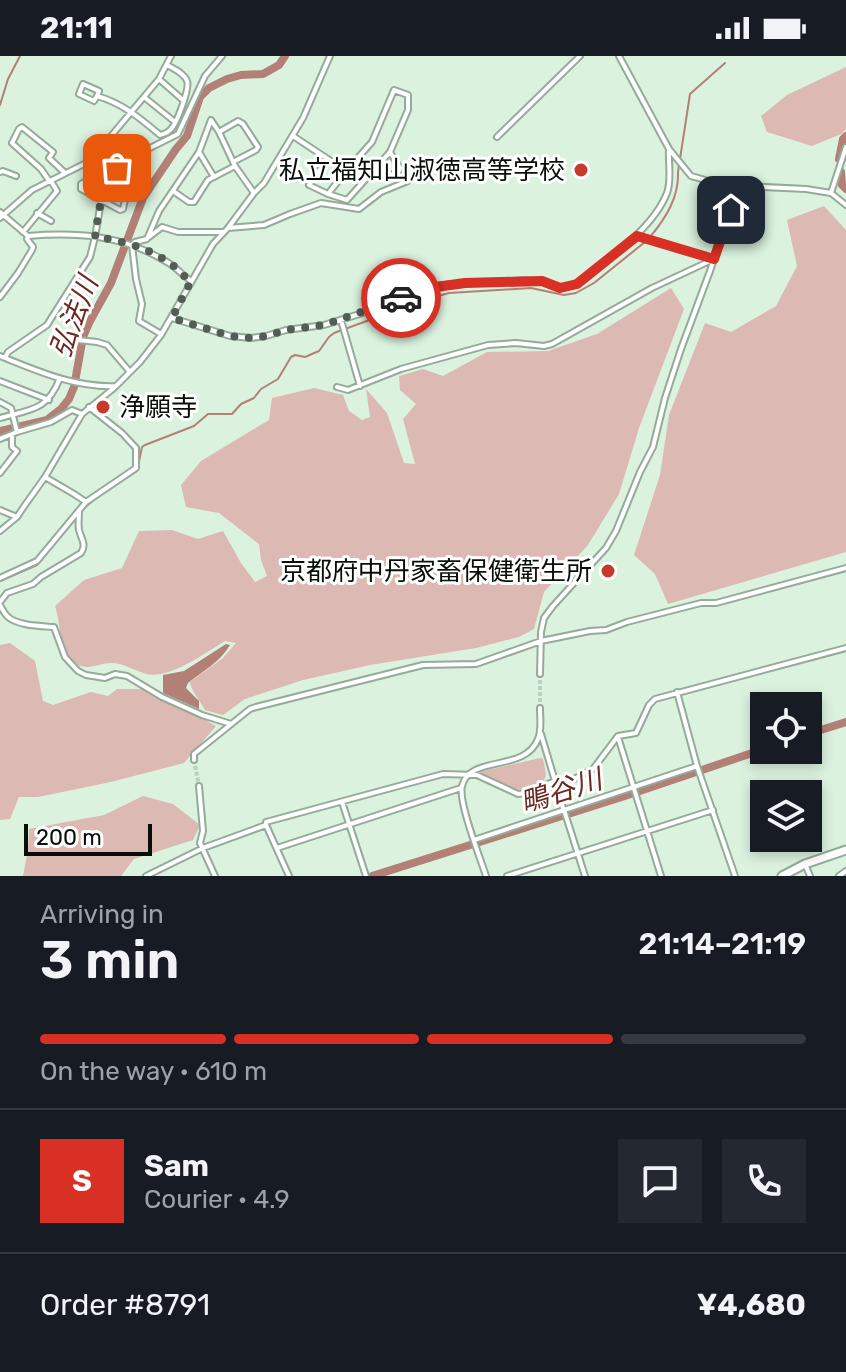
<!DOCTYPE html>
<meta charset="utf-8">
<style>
body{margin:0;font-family:Rubik,"Noto Sans JP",sans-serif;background:#242831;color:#f1f3f6;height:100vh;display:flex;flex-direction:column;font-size:30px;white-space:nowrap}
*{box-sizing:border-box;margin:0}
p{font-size:26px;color:#9ea1a6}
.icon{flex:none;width:44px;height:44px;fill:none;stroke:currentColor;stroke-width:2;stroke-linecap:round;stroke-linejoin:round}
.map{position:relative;height:820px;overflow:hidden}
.drawer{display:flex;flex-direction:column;background:#171b24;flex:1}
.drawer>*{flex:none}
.controls{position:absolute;left:750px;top:636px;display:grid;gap:16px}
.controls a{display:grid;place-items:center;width:72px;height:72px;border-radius:0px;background:#171b24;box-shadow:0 4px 12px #0003;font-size:40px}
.scale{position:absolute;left:24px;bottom:20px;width:128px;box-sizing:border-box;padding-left:8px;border:4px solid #080f09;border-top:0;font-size:22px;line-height:28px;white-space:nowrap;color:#080f09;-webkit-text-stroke:6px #fff;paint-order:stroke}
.pin{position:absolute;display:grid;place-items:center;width:68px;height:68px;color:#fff;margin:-34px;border-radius:16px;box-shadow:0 4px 12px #0006}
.courier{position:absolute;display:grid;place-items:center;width:80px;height:80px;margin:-40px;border:6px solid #d93025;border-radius:50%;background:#fff;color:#222;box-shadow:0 2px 10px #0007}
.headline em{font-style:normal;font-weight:600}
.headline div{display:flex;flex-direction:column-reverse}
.headline{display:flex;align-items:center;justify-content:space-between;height:136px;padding:0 40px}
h1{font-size:52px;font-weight:600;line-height:60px}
.bar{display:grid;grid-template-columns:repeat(4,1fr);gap:12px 8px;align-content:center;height:96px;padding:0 40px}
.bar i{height:10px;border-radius:6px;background:#363941}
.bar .active{background:#d93025}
.bar p{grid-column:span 4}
.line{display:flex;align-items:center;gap:20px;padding:0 40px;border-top:2px solid #363941}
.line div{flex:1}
.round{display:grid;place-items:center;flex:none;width:84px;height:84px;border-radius:0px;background:#242831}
.status{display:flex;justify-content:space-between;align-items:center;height:56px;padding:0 40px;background:#171b24;direction:ltr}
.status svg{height:22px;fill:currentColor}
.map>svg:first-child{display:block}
.green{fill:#dcb9b3}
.water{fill:#b38077}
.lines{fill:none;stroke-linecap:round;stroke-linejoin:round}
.stream{stroke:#b38077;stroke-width:2}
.river{stroke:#b38077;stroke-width:8}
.minor-tunnel{stroke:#bbd0bf;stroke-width:4;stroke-dasharray:4 2;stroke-linecap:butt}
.minor-casing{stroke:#95ab99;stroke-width:8}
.highway-casing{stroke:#95ab99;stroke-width:11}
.minor{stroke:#fff;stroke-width:4}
.highway{stroke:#fff;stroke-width:7}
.done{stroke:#525e54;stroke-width:8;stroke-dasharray:0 14.4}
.route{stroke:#d93025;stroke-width:10}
.poi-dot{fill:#c6392b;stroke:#fff;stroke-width:3}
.labels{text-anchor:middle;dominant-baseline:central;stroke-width:6;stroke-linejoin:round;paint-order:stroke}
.poi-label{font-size:26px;fill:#080f09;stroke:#fff;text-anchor:end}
.water-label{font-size:28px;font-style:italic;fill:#6b2921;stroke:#fff}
</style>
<div class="status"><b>21:11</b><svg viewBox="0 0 49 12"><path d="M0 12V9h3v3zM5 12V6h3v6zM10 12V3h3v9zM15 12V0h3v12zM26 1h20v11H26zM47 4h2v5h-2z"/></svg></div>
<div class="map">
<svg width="846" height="820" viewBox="0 0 846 820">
<rect width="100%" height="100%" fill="#dbf2df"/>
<path class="green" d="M846 11V73L841 78 812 90 767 76 761 60 787 39Z
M824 150 846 174V496L668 548 655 518 634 499 660 419 669 359 705 267 731 276 776 250 797 210 787 164Z
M671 232 684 253 639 372 619 438 588 489 544 536 534 573 519 581 476 592 370 609 303 624 245 643 223 659 205 654C200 644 192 637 190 626L223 602 236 587 225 585C207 596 168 624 147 618 135 615 124 607 111 607 97 607 84 618 71 603 58 589 61 567 55 550L84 524 122 512 139 475 172 474 198 483 223 475 241 507 255 526 267 520 261 504 259 488 219 457 186 451 181 429 201 405 269 364 272 342 314 332 343 339 349 355 362 364 370 361 366 333 387 357 404 407 415 408 403 363 416 348 400 334 399 320 423 313 443 320 487 296 548 295 597 278Z
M10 587 35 605 43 645 53 649 91 636 108 640 117 633H150L216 670 184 707 111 726 38 741H19L10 763 0 764V589Z
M540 702 543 703C544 708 547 718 545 722 540 736 513 735 503 731 495 728 488 721 480 718V716Z
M143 740 173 748 200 769 193 784 134 803 121 820H23L28 793 29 773 104 759Z"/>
<path class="water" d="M226 588 230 589C221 605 202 616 188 627L186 632 199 645V653L163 637V619L184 615Z"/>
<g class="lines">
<path class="stream" d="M0 49 8 23 20 0
M650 181C666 162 679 141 678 116L690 38 725 7
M0 525 37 509 83 453 96 442 137 415 142 391 145 389 194 370 208 358H232L241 348 254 342 261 333 278 323 291 301 295 299 305 301 319 295 329 281 334 277 424 244 449 237 531 232 564 239 576 237 594 227 645 186"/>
<path class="river" d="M839 103 843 83 846 80
M841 116 842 129 846 133
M0 375 47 364 61 353 69 343 74 331 83 281 90 265 111 227 143 142 176 93 187 80 200 41 209 32 227 23 241 19 263 18 279 9 285 0
M808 678 846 666
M372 820 628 739 764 693"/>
<path class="minor-tunnel" d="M540 652V618
M194 704 199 730"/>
<g class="minor-casing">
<path id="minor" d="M619 0 669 93 691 120 723 129 806 133 831 137 846 149
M159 23 184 45
M97 40 99 35 83 28 79 38 94 45 97 40C122 47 140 62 160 79 165 77 167 78 171 73 177 67 190 32 187 25 184 17 174 13 167 9
M144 41 175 66
M219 76 238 65 243 68 258 91 256 94 233 106
M293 80 346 115 372 86 394 34 408 39V54L390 96 347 144 328 138 346 115 362 127
M497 81 580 0
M199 96 214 121
M328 103 309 129 328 138
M372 115 380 123 398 116 400 112 390 96
M0 116 3 115 16 120
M108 123C98 119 90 122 81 128V133L120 154 123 153 126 139 146 109V106L141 97
M50 126 41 113 12 87 19 73 22 71 53 96 49 102 65 117
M173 135 189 146H194L208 124 235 110
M831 137 846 91
M0 156 28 180C78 176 123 179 167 206 176 211 182 219 191 225
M37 157 51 165
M0 162 32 134 90 105 159 23 171 0
M228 172 264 169 290 158 321 147 359 153 381 136 408 125 430 113
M23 176 57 135 51 125
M637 180 712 203
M149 181 162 171 178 176H223
M0 241 18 217 32 194 33 191 27 183 28 180
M172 262 230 280 251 282 266 280 286 274 324 269 366 256 428 232 444 229 523 224 542 225 560 232 577 228C607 204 653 173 667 137 672 124 668 107 669 93
M341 264 360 330
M161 278 139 265 142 248 136 223 132 189 135 186 147 183 159 155 199 96 211 64 219 76 235 110 254 137
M78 284 97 286 107 289 130 316
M0 300 5 302 8 296 47 269 90 201 95 181 103 134 109 121 126 104 178 78 205 20 222 0
M5 302C40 316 77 332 116 330L140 306 161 279 213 188 228 172 254 137 264 127 303 62 330 0
M0 325 49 344
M337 331 348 334 401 313 488 289 516 287 544 290 552 288 652 232 714 203
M0 346 11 352 17 376
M0 362C32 353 47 355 60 322
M0 383 17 376 51 366 72 354 82 358
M0 417 17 395 12 391V378
M45 421 74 438 86 446
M0 454 17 461
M0 475 17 461 25 449 45 421 82 358 114 332
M0 522 37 505 86 446 136 412V392L122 377 89 351
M0 546 7 537 33 528 41 521 81 497C87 488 81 483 79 474 78 468 79 461 79 455
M0 549C2 553 4 557 7 560 17 570 41 570 54 571L65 601 78 615 86 619 105 622 115 618 127 620 162 641 202 659 231 668
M540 618 541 576 544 562 553 550 606 492 616 475 640 416 653 391 665 342 681 293 710 215 739 129
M677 636 697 710 735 820
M541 678 555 725V733L564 754 585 820
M618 681 661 820
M194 704V698L250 653 256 651 423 609 476 608 541 585 590 575 606 574 627 566 701 547H716L846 512
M199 730 203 775 200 787 215 820
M555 733 593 713 618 680 636 677 649 649 655 643 846 592
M342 746 366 820
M266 769 289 820
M474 784 697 710
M277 792 461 732
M805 808 810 820
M146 820 203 792 266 769V766L443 718 477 719 518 738 526 737 555 725
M486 820C480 801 458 746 462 730 470 698 525 717 538 683 542 674 540 662 540 652
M507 820 713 754
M839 820 846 815"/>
</g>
<g class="highway-casing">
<path id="highway" d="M782 820 805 808 846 794"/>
</g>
<use href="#minor" class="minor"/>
<use href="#highway" class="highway"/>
</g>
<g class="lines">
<path class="done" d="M117 112C100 132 99 156 95 181 121 184 149 192 171 208 178 213 183 220 191 225L172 262 230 280 251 282 266 280 286 274 324 269 401 242"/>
<path class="route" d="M401 242 428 232 465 227 542 225 560 232 577 228 637 180 714 203 731 154"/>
</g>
<g class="poi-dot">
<circle cx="581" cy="114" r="8"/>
<circle cx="103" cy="351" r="8"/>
<circle cx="608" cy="515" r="8"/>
</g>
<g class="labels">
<g class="poi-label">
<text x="565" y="114">私立福知山淑徳高等学校</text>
<text x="119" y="351" text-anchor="start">浄願寺</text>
<text x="592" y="515">京都府中丹家畜保健衛生所</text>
</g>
<g class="water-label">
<text transform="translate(74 261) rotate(-69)">弘法川</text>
<text transform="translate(561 735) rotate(-18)">鴫谷川</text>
</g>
</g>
</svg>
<div class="controls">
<a><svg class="icon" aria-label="locate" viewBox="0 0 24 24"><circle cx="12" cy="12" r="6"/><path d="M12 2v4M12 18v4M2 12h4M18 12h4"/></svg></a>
<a><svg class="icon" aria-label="layers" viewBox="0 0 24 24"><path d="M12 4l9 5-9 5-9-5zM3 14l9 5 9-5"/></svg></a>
</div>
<div class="scale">200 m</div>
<div class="pin" style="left:117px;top:112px;background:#ea580c"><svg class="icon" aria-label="bag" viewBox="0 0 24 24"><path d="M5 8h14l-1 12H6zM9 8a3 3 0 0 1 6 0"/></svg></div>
<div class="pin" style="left:731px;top:154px;background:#1f2937"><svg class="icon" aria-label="home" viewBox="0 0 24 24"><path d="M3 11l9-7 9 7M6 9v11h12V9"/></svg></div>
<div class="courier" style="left:401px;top:242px"><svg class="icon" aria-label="car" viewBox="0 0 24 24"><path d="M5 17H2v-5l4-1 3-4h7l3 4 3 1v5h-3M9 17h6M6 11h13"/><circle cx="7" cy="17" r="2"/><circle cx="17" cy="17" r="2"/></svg></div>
</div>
<section class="drawer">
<div class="headline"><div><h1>3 min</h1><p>Arriving in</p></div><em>21:14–21:19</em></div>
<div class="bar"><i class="active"></i><i class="active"></i><i class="active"></i><i></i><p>On the way · 610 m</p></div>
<div class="line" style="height:144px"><b class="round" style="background:#d93025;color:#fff">S</b><div><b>Sam</b><p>Courier · 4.9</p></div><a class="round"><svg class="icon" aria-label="chat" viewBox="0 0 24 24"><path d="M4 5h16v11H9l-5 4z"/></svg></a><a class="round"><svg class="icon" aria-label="phone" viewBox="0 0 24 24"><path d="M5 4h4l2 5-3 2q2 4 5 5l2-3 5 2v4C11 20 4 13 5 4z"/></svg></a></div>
<div class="line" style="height:104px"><div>Order #8791</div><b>¥4,680</b></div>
</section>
